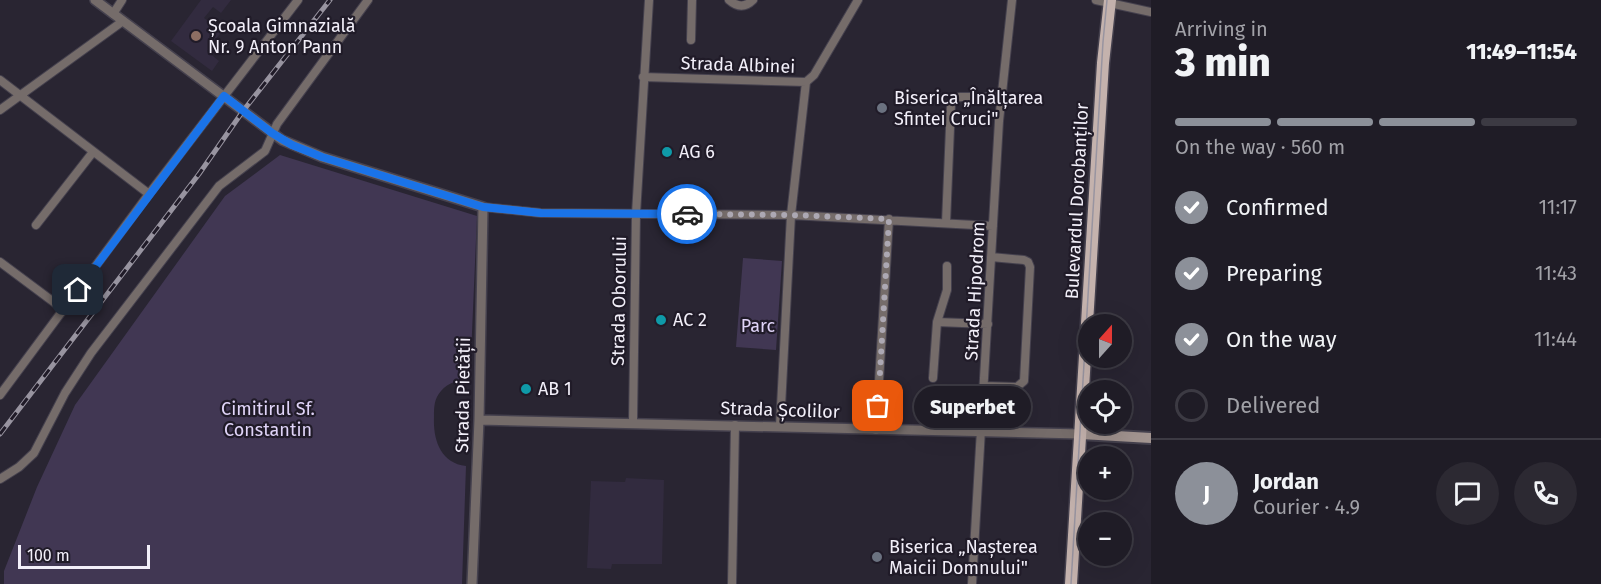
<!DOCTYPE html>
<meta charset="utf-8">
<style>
body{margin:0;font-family:"Fira Sans",sans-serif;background:#2c2932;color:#f1f3f6;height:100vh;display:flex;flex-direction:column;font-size:22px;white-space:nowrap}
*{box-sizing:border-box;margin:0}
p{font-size:20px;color:#a1a1a7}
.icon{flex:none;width:33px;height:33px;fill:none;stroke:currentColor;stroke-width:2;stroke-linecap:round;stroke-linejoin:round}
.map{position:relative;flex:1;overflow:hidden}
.sheet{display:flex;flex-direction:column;background:#1f1c26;width:450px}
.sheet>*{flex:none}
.needle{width:39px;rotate:21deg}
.fabs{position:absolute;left:1078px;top:314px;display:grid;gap:12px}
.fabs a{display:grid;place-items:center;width:54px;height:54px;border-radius:50%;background:#1f1c26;box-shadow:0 6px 24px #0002,0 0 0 2px #3c3a43;font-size:30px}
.scale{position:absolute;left:18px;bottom:15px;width:132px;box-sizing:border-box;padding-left:6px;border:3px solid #f2eff9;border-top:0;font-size:16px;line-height:21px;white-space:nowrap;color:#f2eff9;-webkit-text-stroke:4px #201b28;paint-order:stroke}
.pin{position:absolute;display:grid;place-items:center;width:51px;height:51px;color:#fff;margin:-26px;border-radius:12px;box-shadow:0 3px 9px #0006}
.courier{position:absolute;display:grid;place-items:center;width:60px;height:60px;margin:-30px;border:4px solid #1a73e8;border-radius:50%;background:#fff;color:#222;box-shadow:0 2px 8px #0007}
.bubble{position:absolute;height:42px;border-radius:21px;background:#1f1c26;box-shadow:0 6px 24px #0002,0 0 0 2px #3c3a43;font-size:20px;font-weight:800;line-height:42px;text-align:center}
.summary em{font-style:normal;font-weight:800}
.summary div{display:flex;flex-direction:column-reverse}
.summary{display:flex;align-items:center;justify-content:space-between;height:102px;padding:0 24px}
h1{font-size:39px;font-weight:800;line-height:45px}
.bar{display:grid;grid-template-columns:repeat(4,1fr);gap:9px 6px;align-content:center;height:72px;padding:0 24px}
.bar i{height:8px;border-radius:4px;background:#3c3a43}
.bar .on{background:#8c9099}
.bar p{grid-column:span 4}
.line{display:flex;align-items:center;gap:15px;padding:0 24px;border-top:2px solid #3c3a43}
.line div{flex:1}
.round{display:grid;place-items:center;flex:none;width:63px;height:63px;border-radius:32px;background:#2c2932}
ol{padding:0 24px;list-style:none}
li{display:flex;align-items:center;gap:18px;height:66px}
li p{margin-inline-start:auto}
li .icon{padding:6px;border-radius:50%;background:#8c9099;color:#fff;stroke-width:4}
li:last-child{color:#a1a1a7}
li i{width:33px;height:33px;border:3px solid #3c3a43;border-radius:50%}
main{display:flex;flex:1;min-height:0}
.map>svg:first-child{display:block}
.built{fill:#322b3f}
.green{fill:#413753}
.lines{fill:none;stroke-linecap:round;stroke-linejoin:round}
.minor-casing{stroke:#45414e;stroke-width:10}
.tertiary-casing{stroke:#45414e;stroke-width:12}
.secondary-casing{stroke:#45414e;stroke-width:14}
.primary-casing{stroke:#45414e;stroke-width:15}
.minor{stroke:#756c6a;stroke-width:8}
.tertiary{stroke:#756c6a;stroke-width:9}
.secondary{stroke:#a29490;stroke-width:10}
.primary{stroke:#c4b2ad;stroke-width:12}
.tram{stroke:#9894a0;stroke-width:1.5}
.rail-casing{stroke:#9894a0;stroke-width:5}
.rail{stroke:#201b28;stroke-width:3;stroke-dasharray:9;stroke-linecap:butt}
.done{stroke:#aca8b3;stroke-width:6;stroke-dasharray:0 10.8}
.route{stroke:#1a73e8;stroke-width:8}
.education-dot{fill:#8d6e63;stroke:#201b28;stroke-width:2}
.worship-dot{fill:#6b7280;stroke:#201b28;stroke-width:2}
.culture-dot{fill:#0f9aa8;stroke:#201b28;stroke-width:2}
.labels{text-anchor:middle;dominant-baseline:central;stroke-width:4.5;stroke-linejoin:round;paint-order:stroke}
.poi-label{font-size:18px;fill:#f2eff9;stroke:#201b28;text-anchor:start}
.street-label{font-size:18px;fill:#f2eff9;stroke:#201b28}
.park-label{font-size:18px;fill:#e0d4f8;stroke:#201b28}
</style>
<main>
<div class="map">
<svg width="1151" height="584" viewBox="0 0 1151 584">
<rect width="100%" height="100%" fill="#292532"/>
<path class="built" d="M201 0H231L221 13 213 7 204 18 222 31 207 51 219 61 212 71 171 41Z
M626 478 664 480 662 564H612L611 569 587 568 591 481 625 482Z"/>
<path class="green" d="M280 155 477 216 470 379C460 380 448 382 441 391 434 399 434 407 434 417 433 439 440 463 466 466L462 584H4V571L37 487 75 405 225 196Z
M743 258 782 261 776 350 736 347Z"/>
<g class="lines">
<g class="minor-casing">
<path id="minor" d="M729 0C737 7 745 8 753 0
M1096 0 1151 12
M113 14 122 0
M691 40 692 0
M643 77 806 82 814 75 858 0
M0 80 149 194
M0 110 123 21
M483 207 541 213 791 215 993 226
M946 223 951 104 955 99 960 97H1001
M36 225 93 152
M0 262 63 309
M937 322 988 324
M933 378 937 322 947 290V266
M984 386 1017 387 1024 381 1030 267 1028 262 1024 260 991 257
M0 395 149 194 298 0
M633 422 636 214 649 0
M780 426 791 215 806 82
M876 430 889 219
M0 479 19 467 34 453 65 393 91 353 219 186 265 151 277 124 368 0
M732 584 735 425
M972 584 999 121 1012 0"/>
</g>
<g class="tertiary-casing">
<path id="tertiary" d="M95 0 282 140 322 157 483 207 479 420 472 584
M479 420 1081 434"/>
</g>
<g class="secondary-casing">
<path id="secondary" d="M1081 434 1151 438"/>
</g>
<g class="primary-casing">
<path id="primary" d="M1071 584 1103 63 1110 0"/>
</g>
<use href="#minor" class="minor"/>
<use href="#tertiary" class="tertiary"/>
<use href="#secondary" class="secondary"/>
<use href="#primary" class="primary"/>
<path class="tram" d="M1071 584 1103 42 1107 0"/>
<g class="rail-casing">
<path id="rail" d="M0 434 199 174 243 111 330 0"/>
</g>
<use href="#rail" class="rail"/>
</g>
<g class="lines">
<path class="done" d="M687 214 791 215 889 219 878 406"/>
<path class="route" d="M78 290 224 96 272 133 292 145 322 157 483 207 541 213 687 214"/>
</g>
<circle class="education-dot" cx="196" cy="36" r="6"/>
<g class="worship-dot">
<circle cx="882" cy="108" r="6"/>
<circle cx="877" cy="557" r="6"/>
</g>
<g class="culture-dot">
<circle cx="667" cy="152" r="6"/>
<circle cx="661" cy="320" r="6"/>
<circle cx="526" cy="389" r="6"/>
</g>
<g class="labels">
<g class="poi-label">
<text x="208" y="26">Școala Gimnazială<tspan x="208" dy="21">Nr. 9 Anton Pann</tspan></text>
<text x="894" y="98">Biserica „Înălțarea<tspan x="894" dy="21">Sfintei Cruci"</tspan></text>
<text x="679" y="152">AG 6</text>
<text x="673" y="320">AC 2</text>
<text x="538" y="389">AB 1</text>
<text x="889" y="547">Biserica „Nașterea<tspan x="889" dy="21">Maicii Domnului"</tspan></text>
</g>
<g class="street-label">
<text transform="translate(738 65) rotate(2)">Strada Albinei</text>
<text transform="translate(1077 201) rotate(-87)">Bulevardul Dorobanților</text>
<text transform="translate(975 291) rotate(-87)">Strada Hipodrom</text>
<text transform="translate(619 301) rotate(-89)">Strada Oborului</text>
<text transform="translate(463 395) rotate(-89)">Strada Pietății</text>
<text transform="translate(780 410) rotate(2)">Strada Școlilor</text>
</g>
<g class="park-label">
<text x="758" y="326">Parc</text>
<text x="268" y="409">Cimitirul Sf.<tspan x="268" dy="21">Constantin</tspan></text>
</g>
</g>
</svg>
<div class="fabs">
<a><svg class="needle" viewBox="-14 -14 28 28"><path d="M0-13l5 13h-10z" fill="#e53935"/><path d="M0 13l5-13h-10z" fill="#a1a1a7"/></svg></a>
<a><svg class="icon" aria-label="locate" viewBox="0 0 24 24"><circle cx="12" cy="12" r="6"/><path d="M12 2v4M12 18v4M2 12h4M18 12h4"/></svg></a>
<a>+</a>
<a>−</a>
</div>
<div class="scale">100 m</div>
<div class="pin" style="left:878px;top:406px;background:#ea580c"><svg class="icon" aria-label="bag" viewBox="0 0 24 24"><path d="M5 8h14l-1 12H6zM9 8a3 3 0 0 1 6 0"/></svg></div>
<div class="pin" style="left:78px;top:290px;background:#1f2937"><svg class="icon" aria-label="home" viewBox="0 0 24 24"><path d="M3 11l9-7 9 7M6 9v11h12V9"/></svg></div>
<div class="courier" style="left:687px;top:214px"><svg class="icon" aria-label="car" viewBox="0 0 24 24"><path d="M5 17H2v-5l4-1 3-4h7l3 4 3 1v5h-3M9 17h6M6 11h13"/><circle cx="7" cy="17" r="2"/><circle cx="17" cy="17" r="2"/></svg></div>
<div class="bubble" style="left:914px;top:386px;width:117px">Superbet</div>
</div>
<section class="sheet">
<div class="summary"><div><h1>3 min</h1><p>Arriving in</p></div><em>11:49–11:54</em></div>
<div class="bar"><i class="on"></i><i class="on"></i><i class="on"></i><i></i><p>On the way · 560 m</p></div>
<ol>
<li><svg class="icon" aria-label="check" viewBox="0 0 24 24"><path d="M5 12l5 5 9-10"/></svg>Confirmed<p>11:17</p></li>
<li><svg class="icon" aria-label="check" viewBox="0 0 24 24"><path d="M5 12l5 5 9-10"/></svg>Preparing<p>11:43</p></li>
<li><svg class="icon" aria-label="check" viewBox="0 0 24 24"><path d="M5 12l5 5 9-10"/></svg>On the way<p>11:44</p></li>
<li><i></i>Delivered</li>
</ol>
<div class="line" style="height:108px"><b class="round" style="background:#8c9099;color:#fff">J</b><div><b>Jordan</b><p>Courier · 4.9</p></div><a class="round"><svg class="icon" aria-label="chat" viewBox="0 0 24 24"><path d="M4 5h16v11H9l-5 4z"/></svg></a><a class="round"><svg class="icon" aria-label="phone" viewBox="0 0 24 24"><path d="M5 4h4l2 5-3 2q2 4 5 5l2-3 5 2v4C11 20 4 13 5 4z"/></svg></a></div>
</section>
</main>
